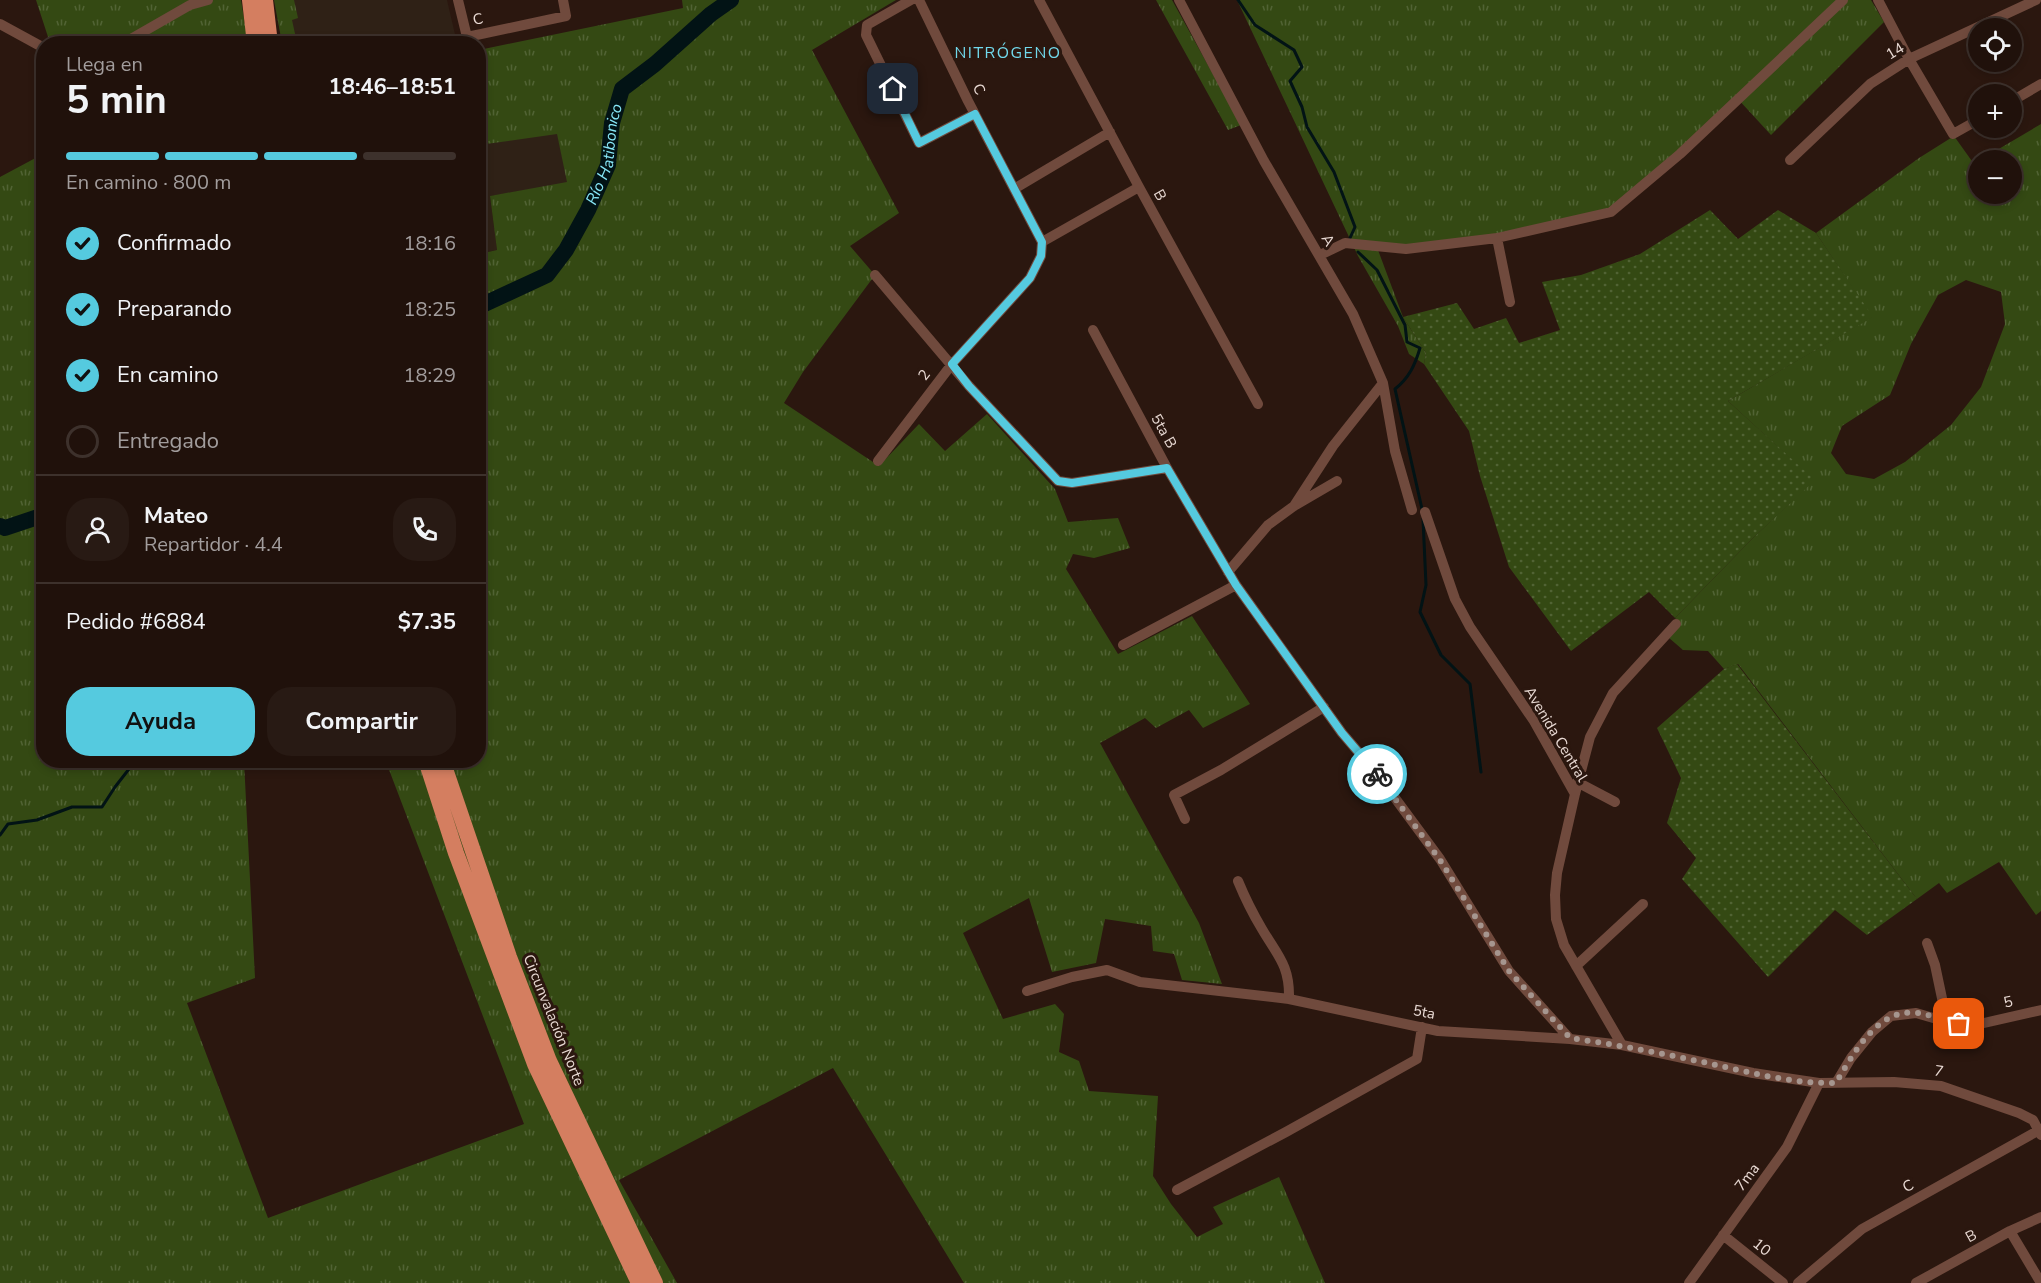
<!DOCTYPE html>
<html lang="es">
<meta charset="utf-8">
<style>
body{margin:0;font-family:"Nunito Sans",sans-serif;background:#281a14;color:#f1f3f6;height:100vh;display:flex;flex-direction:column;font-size:22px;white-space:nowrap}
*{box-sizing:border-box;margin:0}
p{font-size:20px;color:#a29d9d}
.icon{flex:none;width:33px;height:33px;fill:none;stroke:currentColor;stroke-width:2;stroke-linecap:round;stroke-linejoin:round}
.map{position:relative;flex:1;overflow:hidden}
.sheet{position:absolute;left:36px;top:36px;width:450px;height:732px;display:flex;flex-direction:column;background:#20110b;border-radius:24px;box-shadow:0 3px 9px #0003,0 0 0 2px #3d312c}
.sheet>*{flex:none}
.fabs{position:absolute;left:1968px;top:18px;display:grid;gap:12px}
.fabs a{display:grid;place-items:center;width:54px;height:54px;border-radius:50%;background:#20110b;box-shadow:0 3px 9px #0003,0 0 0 2px #3d312c;font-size:30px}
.pin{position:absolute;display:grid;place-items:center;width:51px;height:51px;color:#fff;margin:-26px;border-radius:12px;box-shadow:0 3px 9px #0006}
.courier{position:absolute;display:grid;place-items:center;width:60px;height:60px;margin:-30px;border:4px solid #55cadf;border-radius:50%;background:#fff;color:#222;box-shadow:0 2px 8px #0007}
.overview em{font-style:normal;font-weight:700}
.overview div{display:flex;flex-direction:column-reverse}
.overview{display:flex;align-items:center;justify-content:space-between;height:102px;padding:0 30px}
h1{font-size:39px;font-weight:700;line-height:45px}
.bar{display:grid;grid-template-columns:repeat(4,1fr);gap:9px 6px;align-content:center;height:72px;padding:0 30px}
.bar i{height:8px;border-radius:4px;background:#3d312c}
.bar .active{background:#55cadf}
.bar p{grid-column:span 4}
.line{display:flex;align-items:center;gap:15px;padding:0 30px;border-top:2px solid #3d312c}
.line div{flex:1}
.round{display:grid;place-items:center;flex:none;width:63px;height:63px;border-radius:24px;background:#281a14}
ol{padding:0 30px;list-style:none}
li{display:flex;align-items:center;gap:18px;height:66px}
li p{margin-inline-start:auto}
li .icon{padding:6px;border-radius:50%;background:#55cadf;color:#111;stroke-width:4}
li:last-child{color:#a29d9d}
li i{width:33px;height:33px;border:3px solid #3d312c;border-radius:50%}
.primary-button{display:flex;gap:12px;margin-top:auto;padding:12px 30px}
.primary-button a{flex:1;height:69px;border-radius:24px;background:#55cadf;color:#111;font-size:24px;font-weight:700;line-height:69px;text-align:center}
.primary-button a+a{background:#281a14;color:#f1f3f6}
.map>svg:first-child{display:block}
.commercial{fill:#2f2116}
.grass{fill:url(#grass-tufts);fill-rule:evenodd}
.garden{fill:url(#garden-dots)}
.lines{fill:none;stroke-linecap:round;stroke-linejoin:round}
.stream{stroke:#021315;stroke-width:3}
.river{stroke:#021315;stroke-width:16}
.minor{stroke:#704a3d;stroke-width:10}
.trunk{stroke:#d47e60;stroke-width:16}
.done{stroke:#a6968f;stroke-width:6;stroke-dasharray:0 10.8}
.route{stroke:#55cadf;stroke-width:8}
.labels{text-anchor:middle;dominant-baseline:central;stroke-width:6;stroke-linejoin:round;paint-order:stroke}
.street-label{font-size:15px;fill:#e9dad4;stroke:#2b170f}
.neighbourhood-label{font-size:16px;letter-spacing:1.5px;fill:#71d9ec;stroke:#2b170f}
.water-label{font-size:16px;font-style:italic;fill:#87e7f7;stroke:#2b170f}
</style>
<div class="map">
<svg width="2041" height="1283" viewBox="0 0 2041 1283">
<defs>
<pattern id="grass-tufts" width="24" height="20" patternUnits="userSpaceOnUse" patternTransform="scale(1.5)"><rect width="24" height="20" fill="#344913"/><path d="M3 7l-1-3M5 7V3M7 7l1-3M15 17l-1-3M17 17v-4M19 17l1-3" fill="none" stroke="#516334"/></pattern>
<pattern id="garden-dots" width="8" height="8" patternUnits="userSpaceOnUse" patternTransform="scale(1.5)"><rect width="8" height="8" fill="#344913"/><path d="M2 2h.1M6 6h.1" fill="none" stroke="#516334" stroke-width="1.8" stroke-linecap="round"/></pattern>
</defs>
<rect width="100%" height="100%" fill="#2b170f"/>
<path class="commercial" d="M274 0H447L457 43H282Z
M557 133 568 183 490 196 497 250 479 254 478 143 479 145Z"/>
<path class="grass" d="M36 0H241L248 43H50Z
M274 0H294L298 18 292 20 297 43H282Z
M682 0H896L812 50 899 213 850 246 875 275 803 372 784 403 879 466 919 424 945 451 987 414 1055 489 1068 522 1118 518 1130 548 1094 558 1073 554 1066 569 1118 654 1192 616 1250 704 1203 728 1189 710 1156 728 1145 718 1100 743 1199 923 1222 984 1182 980 1174 954 1153 951 1151 926 1105 919 1096 963 1052 972 1029 898 963 933 1003 1019 1055 1004 1064 1014 1059 1052 1079 1061 1089 1091 1158 1096 1153 1176 1171 1204 1197 1237 1223 1224 1213 1207 1279 1177 1325 1283H964L833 1068 619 1180 677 1283H0V177L43 154 44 760 244 761 255 978 187 1003 268 1218 524 1124 388 767 384 761 478 760 479 254 497 250 490 196 567 182 557 134 479 145V50L683 8Z
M1156 0H1172L1241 125 1228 130Z
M1237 0H1871L1884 22 1771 135 1737 98 1613 209 1497 238 1378 250 1403 317 1426 353 1424 364 1409 354 1398 326 1358 256Z
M2041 124V911L2036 915 1999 862 1947 893 1939 883 1917 899 1738 664 1724 669 1708 651 1683 650 1668 637 1679 622 1675 618 1752 539 1814 480 1728 401 1872 317 1816 233 1919 158 1954 136 1974 164 1978 161V194H2012V160H1980ZM1966 280 2001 292 2005 324 1981 387 1951 425 1905 462 1874 479 1846 474 1831 453 1842 426 1890 395 1911 344 1938 295Z"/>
<path class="garden" d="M1710 210 1738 239 1778 210 1816 233 1873 317 1728 401 1815 480 1752 539 1675 618 1649 592 1571 651 1509 567 1480 476 1469 431 1424 364 1426 353 1403 317 1457 303 1474 329 1506 318 1519 343 1560 330 1542 282 1581 275 1640 254Z
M1737 664 1917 899 1867 935 1835 910 1768 977 1682 879 1696 858 1667 823 1681 778 1657 728 1724 669Z"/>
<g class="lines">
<path class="stream" d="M1238 0 1255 25 1294 50 1302 67 1290 81 1302 107 1307 127 1334 172 1355 227 1350 238
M1358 252 1377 270 1405 325 1407 342 1420 348C1415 365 1409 378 1395 389L1422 509
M1423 519 1426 585 1420 612 1441 655 1470 684 1481 772
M0 835 8 824 37 820 72 807H102L115 787 136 760"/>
<g class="river">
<path id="s1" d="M478 307 547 275 566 250 588 210 608 165 612 123 622 89 655 64 711 14 731 0"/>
<path d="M0 526 5 528 44 515"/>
</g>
<path class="minor" d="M458 0 467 37 566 16 563 0
M911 0 867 25 866 35 919 143 975 114
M1039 0 1139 187 1258 404
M1179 0 1264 161 1353 314 1383 383 1395 451 1412 510
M1878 0 1909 59 1953 134 1978 120
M0 24 44 48
M122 44 190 5 208 0
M2012 101 2041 84
M1790 160 1870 84 1909 59 2036 0
M1014 189 1110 132
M1497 238 1510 302
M1042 242 1139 187
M1320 255 1345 243 1406 249 1497 238 1611 212 1680 154 1843 0
M875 275 969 386 1058 481 1072 483 1167 468
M1093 330 1167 468 1236 585 1342 733 1378 775 1440 859 1509 971 1570 1039
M878 461 952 364 1030 278 1041 256 1042 242 968 101 919 0
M1294 506 1333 446 1383 383
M1425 512 1455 599 1470 627 1534 721 1575 794 1557 873 1555 895 1556 919 1564 945 1622 1045
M1228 572 1268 525 1294 506 1337 481
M1123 645 1236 585
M1577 782 1615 802
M1575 794 1590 737 1613 693 1676 624
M1185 819 1174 795 1221 770 1324 707
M1238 881C1245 898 1253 914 1262 929 1277 955 1290 965 1289 999
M1927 943 1935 965 1947 1022
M1576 966 1643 904
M1027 991 1072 977 1107 970 1140 982 1289 999 1438 1031 1570 1039 1622 1045 1753 1073 1819 1083 1894 1082 1941 1086 2019 1113 2033 1120 2041 1135
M1836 1083 1851 1058 1872 1032 1891 1016 1916 1013 1947 1022 1971 1026 2041 1010
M1177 1190 1286 1132 1417 1059 1422 1027
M2010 1231 2041 1283
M1723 1235 1783 1283
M1689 1283 1787 1147 1819 1083
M1798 1283 1862 1229 2041 1129
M1916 1283 2010 1231 2041 1217"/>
<path class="trunk" d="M250 0 255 44
M265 0 270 44
M426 760 456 853 535 1064 639 1283
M442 760 509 957 549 1061 655 1283"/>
</g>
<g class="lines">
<path class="done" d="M1377 774 1440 860 1509 971 1570 1038C1618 1045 1665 1054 1712 1064 1752 1073 1795 1084 1836 1083 1853 1054 1878 1007 1918 1013 1931 1015 1945 1021 1959 1024"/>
<path class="route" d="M893 89 919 143 975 114 1042 242 1041 256 1030 278 952 364 969 386 1058 481 1072 483 1167 468 1236 585 1342 733 1377 774"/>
</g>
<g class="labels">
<g class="street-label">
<text transform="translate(478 19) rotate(-12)">C</text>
<text transform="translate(1895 51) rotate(-31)">14</text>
<text transform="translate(979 89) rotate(62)">C</text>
<text transform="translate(1160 195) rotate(61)">B</text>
<text transform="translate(1328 240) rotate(59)">A</text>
<text transform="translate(924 375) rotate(-52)">2</text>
<text transform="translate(1164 431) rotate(61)">5ta B</text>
<text transform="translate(1556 734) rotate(59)">Avenida Central</text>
<text transform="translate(2008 1002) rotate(-12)">5</text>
<text transform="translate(1424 1012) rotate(11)">5ta</text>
<text transform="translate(554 1020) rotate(68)">Circunvalación Norte</text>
<text transform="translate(1939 1071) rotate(9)">7</text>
<text transform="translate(1747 1177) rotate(-53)">7ma</text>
<text transform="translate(1908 1186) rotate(-29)">C</text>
<text transform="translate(1971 1236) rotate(-29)">B</text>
<text transform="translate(1762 1247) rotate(39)">10</text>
</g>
<g class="neighbourhood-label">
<text x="1008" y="53">NITRÓGENO</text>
</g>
<g class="water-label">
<text stroke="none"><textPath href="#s1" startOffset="212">Río Hatibonico</textPath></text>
</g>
</g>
</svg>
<div class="fabs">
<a><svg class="icon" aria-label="locate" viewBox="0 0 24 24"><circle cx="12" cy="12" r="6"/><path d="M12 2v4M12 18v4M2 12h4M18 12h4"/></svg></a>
<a>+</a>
<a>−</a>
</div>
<div class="pin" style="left:1959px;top:1024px;background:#ea580c"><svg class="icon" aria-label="bag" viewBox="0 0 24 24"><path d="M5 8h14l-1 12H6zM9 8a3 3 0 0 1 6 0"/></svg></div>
<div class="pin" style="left:893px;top:89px;background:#1f2937"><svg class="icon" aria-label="home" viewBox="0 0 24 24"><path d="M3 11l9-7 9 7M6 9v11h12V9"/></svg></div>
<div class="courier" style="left:1377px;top:774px"><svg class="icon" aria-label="bike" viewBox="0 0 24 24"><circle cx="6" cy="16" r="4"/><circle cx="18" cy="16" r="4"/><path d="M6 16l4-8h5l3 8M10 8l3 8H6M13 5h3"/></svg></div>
<section class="sheet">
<div class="overview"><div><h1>5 min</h1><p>Llega en</p></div><em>18:46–18:51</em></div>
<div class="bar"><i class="active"></i><i class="active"></i><i class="active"></i><i></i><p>En camino · 800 m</p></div>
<ol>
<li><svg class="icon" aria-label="check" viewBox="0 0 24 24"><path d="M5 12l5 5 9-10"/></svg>Confirmado<p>18:16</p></li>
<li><svg class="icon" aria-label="check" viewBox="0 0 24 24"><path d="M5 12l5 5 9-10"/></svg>Preparando<p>18:25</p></li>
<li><svg class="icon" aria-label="check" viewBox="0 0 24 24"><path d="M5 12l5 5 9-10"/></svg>En camino<p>18:29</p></li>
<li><i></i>Entregado</li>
</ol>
<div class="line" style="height:108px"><a class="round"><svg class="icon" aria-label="person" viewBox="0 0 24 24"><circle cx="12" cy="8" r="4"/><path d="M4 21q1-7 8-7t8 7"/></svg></a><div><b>Mateo</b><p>Repartidor · 4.4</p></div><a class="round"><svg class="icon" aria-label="phone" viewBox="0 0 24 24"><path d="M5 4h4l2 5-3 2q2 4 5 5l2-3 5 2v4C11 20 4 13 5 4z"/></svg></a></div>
<div class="line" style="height:78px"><div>Pedido #6884</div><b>$7.35</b></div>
<div class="primary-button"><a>Ayuda</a><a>Compartir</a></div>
</section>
</div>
